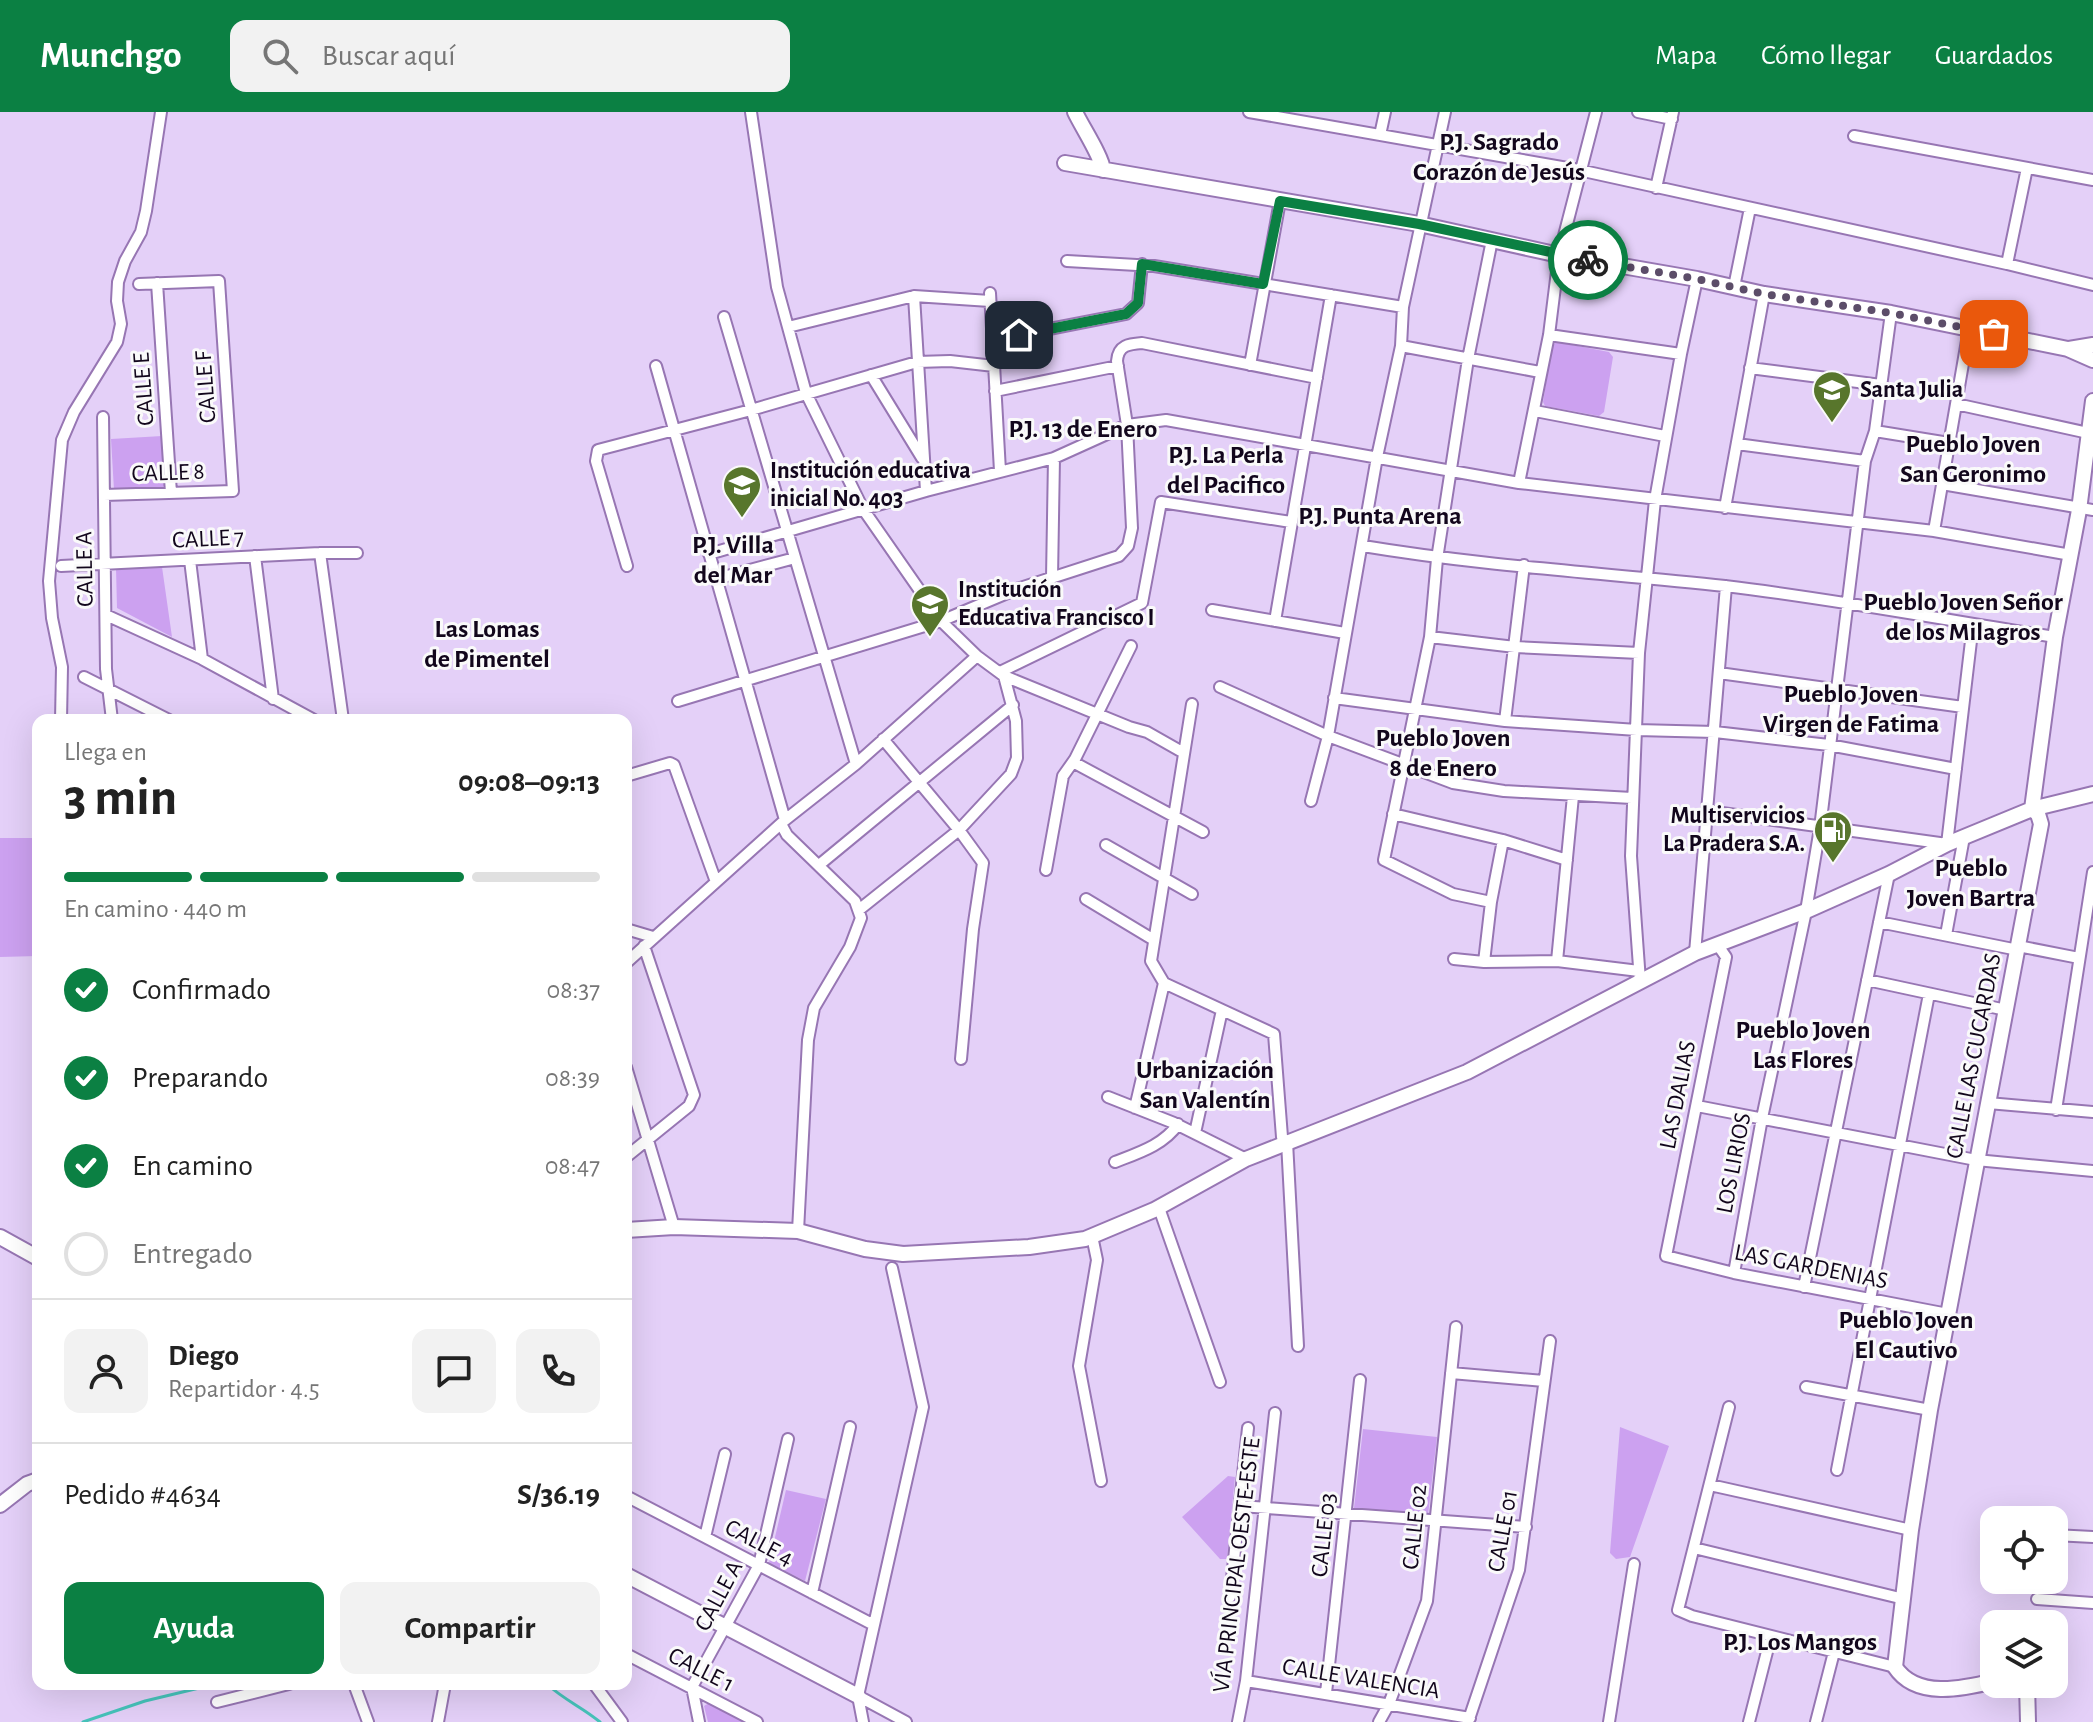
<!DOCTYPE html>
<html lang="es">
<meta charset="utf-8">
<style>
body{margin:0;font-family:"Alegreya Sans",sans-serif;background:#f2f2f2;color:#222;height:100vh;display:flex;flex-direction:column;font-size:30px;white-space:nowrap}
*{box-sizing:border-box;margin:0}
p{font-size:26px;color:#767676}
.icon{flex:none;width:44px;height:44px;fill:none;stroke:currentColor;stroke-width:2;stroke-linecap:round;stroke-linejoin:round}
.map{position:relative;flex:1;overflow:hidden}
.details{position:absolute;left:32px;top:602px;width:600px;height:976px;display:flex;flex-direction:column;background:#fff;border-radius:16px;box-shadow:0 8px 32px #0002}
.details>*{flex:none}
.fabs{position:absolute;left:1980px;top:1394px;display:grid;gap:16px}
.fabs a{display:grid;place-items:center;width:88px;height:88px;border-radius:16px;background:#fff;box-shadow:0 8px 32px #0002;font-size:40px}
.pin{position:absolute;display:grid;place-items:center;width:68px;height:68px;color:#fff;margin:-34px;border-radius:16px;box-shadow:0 4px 12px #0006}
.courier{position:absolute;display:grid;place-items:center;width:80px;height:80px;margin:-40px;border:6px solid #0b8043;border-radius:50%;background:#fff;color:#222;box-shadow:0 2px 10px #0007}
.summary em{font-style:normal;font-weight:700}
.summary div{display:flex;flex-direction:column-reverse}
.summary{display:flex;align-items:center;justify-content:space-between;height:136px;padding:0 32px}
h1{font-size:52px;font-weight:700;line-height:60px}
.bar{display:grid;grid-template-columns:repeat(4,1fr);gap:12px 8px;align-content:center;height:96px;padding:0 32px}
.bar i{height:10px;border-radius:6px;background:#e0e0e0}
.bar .active{background:#0b8043}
.bar p{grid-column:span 4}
.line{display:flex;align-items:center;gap:20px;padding:0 32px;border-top:2px solid #e0e0e0}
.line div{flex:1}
.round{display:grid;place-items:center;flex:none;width:84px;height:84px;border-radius:16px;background:#f2f2f2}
ol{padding:0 32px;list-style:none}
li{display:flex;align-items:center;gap:24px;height:88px}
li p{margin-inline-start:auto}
li .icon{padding:8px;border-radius:50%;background:#0b8043;color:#fff;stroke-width:4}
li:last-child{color:#767676}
li i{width:44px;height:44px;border:4px solid #e0e0e0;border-radius:50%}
.button{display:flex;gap:16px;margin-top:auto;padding:16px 32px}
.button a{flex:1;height:92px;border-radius:16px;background:#0b8043;color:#fff;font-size:32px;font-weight:700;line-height:92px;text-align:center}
.button a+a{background:#f2f2f2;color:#222}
header{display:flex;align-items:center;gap:48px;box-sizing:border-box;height:112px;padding:0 40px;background:#0b8043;color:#fff}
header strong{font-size:38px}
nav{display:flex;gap:44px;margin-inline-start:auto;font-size:28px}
.search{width:560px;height:72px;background:#f2f2f2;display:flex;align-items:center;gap:20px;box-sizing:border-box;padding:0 28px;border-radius:16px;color:#767676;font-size:30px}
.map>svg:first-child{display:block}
.green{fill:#cca1f0}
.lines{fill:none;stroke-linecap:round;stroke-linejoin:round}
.stream{stroke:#46c3ba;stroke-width:3}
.street-casing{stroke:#9776b3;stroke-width:14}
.secondary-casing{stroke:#9776b3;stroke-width:18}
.street{stroke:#fff;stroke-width:10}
.secondary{stroke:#fff;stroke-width:14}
.done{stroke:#5c4d69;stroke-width:8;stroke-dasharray:0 14.4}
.route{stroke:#0b8043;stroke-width:10}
.labels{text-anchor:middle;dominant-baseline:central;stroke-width:6;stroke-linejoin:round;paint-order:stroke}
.street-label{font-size:24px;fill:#12061c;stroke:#fafafa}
.poi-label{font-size:24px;font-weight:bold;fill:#12061c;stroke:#fafafa;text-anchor:start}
.neighbourhood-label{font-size:26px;font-weight:bold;fill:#12061c;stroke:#fafafa}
</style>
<header>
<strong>Munchgo</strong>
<div class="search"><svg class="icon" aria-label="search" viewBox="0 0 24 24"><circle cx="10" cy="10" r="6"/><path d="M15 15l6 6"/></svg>Buscar aquí</div>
<nav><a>Mapa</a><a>Cómo llegar</a><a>Guardados</a></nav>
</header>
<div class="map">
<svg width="2093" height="1610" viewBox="0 0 2093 1610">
<rect width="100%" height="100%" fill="#e4d0f8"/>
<path class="green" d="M1557 230 1609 240 1613 245 1604 300 1599 304 1545 294 1543 290 1552 233Z
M162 324 165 373 162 376 114 378 111 327Z
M162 455 172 525 117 496 116 456Z
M0 726H38V844L0 845Z
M1620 1315 1669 1334 1630 1445 1616 1447 1610 1441Z
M1363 1317 1437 1325 1428 1403 1354 1396Z
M1228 1364 1235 1365 1227 1447H1220L1182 1405Z
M786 1378 826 1387 805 1469 769 1451Z
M709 1591 747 1610H708L704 1594Z"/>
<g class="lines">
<path class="stream" d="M547 1572C564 1588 582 1595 600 1610
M83 1610 145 1589 216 1572"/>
<g class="street-casing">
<path id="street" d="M751 0 777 175 806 281 863 397 941 509 977 544 1004 564 1016 609 1017 646 1011 662 959 718 860 797
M1249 0 1579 58 2007 152 2093 173
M1638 0 1672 7
M1380 23 1385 0
M1854 24 2093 68
M1656 76 1673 0
M1067 149 1154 154 1403 195
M2007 152 2027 56
M157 171 171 381
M1734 175 1750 96
M990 181 1000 359
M914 184 926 379
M724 205 856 652
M788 215 914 184 990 189
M1549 223 1681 242
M993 228 1126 202 1138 191 1142 152
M1401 234 1540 260
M1250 253 1280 89
M656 254 785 708
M1750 256 1881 273
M871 263 922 346
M995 279 1118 254
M1956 292 2093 322
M1535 299 1665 324
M103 305 106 557 112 608
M1875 319 1949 331
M1737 332 1865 349
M1519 371 1549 223 1559 143 1596 0
M1942 372 2093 398
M104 383 233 379 219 169 139 172
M1725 396 1764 182
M1934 419 1969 217
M1363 434C1483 454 1604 461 1725 474 1835 487 1945 508 2055 525
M320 441 343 608
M709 442 926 379 1054 346 1127 313 1166 308 1519 371 1934 419 2071 443
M255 444 273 587
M190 448 202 547
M61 454 320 441H357
M627 454 596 349 598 338 751 298 917 250 950 249 994 254
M1052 466 1054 346
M716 467 795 446
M1212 498 1345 521
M106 503 202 547 314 608
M1275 509 1331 183
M1430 525 1515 535 1639 541
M1000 560 1142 491 1161 390 1291 410
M1719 561 1963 595
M1004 564 1129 615 1147 620 1184 641
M84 565 169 608
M1220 575 1328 624 1453 671 1504 679 1632 686
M1334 586 1505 609 1637 618 1715 620 1829 633 1956 657
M678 589 941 509 1017 477 1119 444 1128 434 1132 416 1127 313 1117 249C1118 233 1129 232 1142 231L1317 266
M61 608 62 555 52 506 49 469 62 328 74 300 117 230 121 212 117 189 118 170 125 149 141 120 146 99 161 0
M1505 609 1524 453
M883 627 959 718 983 751 973 817 961 947
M1073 650 1203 720
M626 664 670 651 674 653 716 770
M1311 689 1328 624 1377 345 1401 234 1403 195 1445 0
M1708 699 1947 732 1973 512
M1393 702 1503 728 1567 748
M781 712 787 723 855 789 861 806 850 835 814 896 808 928 798 1119
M1106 733 1192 782
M819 753 1013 593
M1046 758 1063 664 1075 647 1131 534
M1086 787 1154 828
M1491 790 1453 782 1384 748 1430 525 1437 447 1468 247 1492 128
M1879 810 2018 838
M626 817 653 825
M1946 823 1964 725
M1717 832 1726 845 1666 1144 1734 1161 1948 1202
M2018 834 2079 846
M1695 841 1726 474
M1454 847 1484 850 1557 849 1639 859
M1557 849 1573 684
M1484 850 1491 790 1503 728
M626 851 785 708 856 652 977 544
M1867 868 2006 898
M1640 869 1631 744 1639 541 1655 388 1681 242 1697 167
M1164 871 1274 922 1282 1025 1287 1030 1298 1234
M626 955 674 1115
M1108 985 1174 1011 1246 1047
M1988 991 2093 1000
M1697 994 1976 1048 2093 1059
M1135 996 1164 871 1151 849 1192 592
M2056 998 2093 760
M1195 1021 1222 898
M626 1045 689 994 694 983 644 834
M1115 1050C1138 1041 1164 1033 1178 1012
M1159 1096 1220 1270
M1092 1124 1097 1148 1079 1254 1101 1369
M1734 1161 1762 1006 1806 799 1820 716 1865 349 1875 319 1891 201
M1804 1175 1889 762
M1451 1261 1544 1269
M1806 1275 1930 1298
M1729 1295 1678 1498 1692 1504 1895 1555
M1837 1358 1929 882
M1710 1373 1911 1418
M626 1384 874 1513
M1240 1394 1526 1415
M2054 1423 2093 1425
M705 1425 725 1342
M1694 1436 1904 1487
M812 1481 850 1315
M1230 1485 1248 1316
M2037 1487 2093 1491
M626 1542 757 1610
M1246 1569 1470 1606
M354 1572 368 1610
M594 1572 622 1610
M1326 1581 1360 1268
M858 1584 906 1610
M217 1590 289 1572
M438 1610 445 1572
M699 1610 692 1575 759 1453 788 1327
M863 1610 858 1584 923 1295 892 1156
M1238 1610 1246 1569 1275 1301
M1379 1610 1389 1592 1427 1489 1456 1215
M1468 1610 1519 1458 1550 1229
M1609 1610 1634 1452
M1749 1610 1771 1524
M1816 1610 1834 1540"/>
</g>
<g class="secondary-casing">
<path id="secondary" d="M1075 0C1082 15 1102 45 1103 58
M1065 51 1419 112 1559 143 1697 167 1764 182 1891 201 2068 237 2093 248
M2069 237 2093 233
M626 1118 674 1115 798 1119 865 1137 903 1142 1029 1135 1085 1127 1154 1098 1246 1047 1467 960 1695 841 1806 799 1889 762 1947 732 2032 697 2093 682
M0 1125 38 1146
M0 1393 27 1372 38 1368
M626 1463 858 1584
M1994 1569C1962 1577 1916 1587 1895 1555L1911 1418 1930 1298 2041 712 2038 702 2032 697 2055 525 2079 398 2093 289
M2027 1572 2028 1610"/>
</g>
<use href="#street" class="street"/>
<use href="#secondary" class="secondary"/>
</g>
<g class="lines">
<path class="done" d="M1588 148 1697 167 1764 182 1891 201 1994 222"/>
<path class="route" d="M1019 223 1126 202 1138 191 1142 152 1263 172 1280 89 1419 112 1588 148"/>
</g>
<defs>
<g id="school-pin" transform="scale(2)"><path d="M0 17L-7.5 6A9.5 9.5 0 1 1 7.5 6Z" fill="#58762c" stroke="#fafafa"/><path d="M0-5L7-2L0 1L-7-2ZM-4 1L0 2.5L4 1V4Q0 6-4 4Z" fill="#fff"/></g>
<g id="fuel-pin" transform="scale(2)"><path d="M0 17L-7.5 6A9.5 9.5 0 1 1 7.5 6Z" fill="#58762c" stroke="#fafafa"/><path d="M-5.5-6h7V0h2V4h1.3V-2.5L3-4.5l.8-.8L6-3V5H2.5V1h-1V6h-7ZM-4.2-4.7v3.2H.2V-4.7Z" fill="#fff"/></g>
</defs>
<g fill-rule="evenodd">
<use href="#school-pin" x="1832" y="278"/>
<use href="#school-pin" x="742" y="373"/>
<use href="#school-pin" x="930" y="492"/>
<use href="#fuel-pin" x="1833" y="718"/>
</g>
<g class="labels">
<g class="street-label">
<text transform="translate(206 275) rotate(-94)">CALLE F</text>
<text transform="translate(144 277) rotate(-94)">CALLE E</text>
<text transform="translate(168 361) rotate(-2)">CALLE 8</text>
<text transform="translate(208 427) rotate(-3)">CALLE 7</text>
<text transform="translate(85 457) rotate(-91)">CALLE A</text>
<text transform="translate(1974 944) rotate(-79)">CALLE LAS CUCARDAS</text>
<text transform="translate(1678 983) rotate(-79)">LAS DALIAS</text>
<text transform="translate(1734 1051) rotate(-79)">LOS LIRIOS</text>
<text transform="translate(1811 1155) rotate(11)">LAS GARDENIAS</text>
<text transform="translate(1415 1415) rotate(-84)">CALLE 02</text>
<text transform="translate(1503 1419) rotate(-80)">CALLE 01</text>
<text transform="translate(1324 1423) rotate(-84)">CALLE 03</text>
<text transform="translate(759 1431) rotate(28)">CALLE 4</text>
<text transform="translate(1237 1453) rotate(-83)">VÍA PRINCIPAL OESTE-ESTE</text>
<text transform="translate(719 1484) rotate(-62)">CALLE A</text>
<text transform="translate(701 1558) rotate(27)">CALLE 1</text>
<text transform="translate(1361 1567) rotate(9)">CALLE VALENCIA</text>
</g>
<g class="poi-label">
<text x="1860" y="278">Santa Julia</text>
<text x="770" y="359">Institución educativa<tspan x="770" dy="28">inicial No. 403</tspan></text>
<text x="958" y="478">Institución<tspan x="958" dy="28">Educativa Francisco I</tspan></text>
<text x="1805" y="704" text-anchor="end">Multiservicios<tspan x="1805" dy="28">La Pradera S.A.</tspan></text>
</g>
<g class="neighbourhood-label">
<text x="1499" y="30">P.J. Sagrado<tspan x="1499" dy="30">Corazón de Jesús</tspan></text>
<text x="1083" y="317">P.J. 13 de Enero</text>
<text x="1973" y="332">Pueblo Joven<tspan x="1973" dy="30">San Geronimo</tspan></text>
<text x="1226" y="343">P.J. La Perla<tspan x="1226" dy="30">del Pacifico</tspan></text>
<text x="1380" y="404">P.J. Punta Arena</text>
<text x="733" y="433">P.J. Villa<tspan x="733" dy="30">del Mar</tspan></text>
<text x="1963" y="490">Pueblo Joven Señor<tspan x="1963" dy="30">de los Milagros</tspan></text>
<text x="487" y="517">Las Lomas<tspan x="487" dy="30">de Pimentel</tspan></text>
<text x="1851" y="582">Pueblo Joven<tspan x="1851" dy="30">Virgen de Fatima</tspan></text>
<text x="1443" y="626">Pueblo Joven<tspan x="1443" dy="30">8 de Enero</tspan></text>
<text x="1971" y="756">Pueblo<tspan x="1971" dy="30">Joven Bartra</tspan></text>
<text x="1803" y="918">Pueblo Joven<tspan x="1803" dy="30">Las Flores</tspan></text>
<text x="1205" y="958">Urbanización<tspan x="1205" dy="30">San Valentín</tspan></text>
<text x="1906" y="1208">Pueblo Joven<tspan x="1906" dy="30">El Cautivo</tspan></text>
<text x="1800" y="1530">P.J. Los Mangos</text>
</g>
</g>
</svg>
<div class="fabs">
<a><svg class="icon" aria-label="locate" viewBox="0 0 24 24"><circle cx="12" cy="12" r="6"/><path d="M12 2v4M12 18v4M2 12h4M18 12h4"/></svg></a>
<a><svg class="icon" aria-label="layers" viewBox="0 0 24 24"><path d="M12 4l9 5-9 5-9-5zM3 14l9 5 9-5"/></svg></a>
</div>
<div class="pin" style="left:1994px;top:222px;background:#ea580c"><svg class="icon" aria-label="bag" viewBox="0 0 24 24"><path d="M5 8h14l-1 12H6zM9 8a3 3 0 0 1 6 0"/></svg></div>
<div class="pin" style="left:1019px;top:223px;background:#1f2937"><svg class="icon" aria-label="home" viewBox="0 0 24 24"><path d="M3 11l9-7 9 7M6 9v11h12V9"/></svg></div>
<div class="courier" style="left:1588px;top:148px"><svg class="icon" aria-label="bike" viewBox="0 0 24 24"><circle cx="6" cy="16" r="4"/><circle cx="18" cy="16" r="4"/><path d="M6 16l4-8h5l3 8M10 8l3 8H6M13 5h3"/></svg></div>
<section class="details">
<div class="summary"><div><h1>3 min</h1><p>Llega en</p></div><em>09:08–09:13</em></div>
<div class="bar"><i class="active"></i><i class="active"></i><i class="active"></i><i></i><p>En camino · 440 m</p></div>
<ol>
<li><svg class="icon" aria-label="check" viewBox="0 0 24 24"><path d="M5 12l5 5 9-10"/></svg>Confirmado<p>08:37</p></li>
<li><svg class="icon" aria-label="check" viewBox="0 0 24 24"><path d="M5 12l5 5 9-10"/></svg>Preparando<p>08:39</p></li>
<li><svg class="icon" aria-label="check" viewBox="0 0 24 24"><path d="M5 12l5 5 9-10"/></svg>En camino<p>08:47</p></li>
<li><i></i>Entregado</li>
</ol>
<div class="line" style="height:144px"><a class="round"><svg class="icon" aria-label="person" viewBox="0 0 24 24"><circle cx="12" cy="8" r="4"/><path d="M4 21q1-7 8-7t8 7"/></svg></a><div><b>Diego</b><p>Repartidor · 4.5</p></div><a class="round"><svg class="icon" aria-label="chat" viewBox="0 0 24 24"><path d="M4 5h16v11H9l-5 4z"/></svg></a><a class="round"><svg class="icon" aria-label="phone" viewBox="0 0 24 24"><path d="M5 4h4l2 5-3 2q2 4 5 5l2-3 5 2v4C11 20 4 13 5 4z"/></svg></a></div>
<div class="line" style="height:104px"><div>Pedido #4634</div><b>S/36.19</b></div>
<div class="button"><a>Ayuda</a><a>Compartir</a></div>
</section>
</div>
